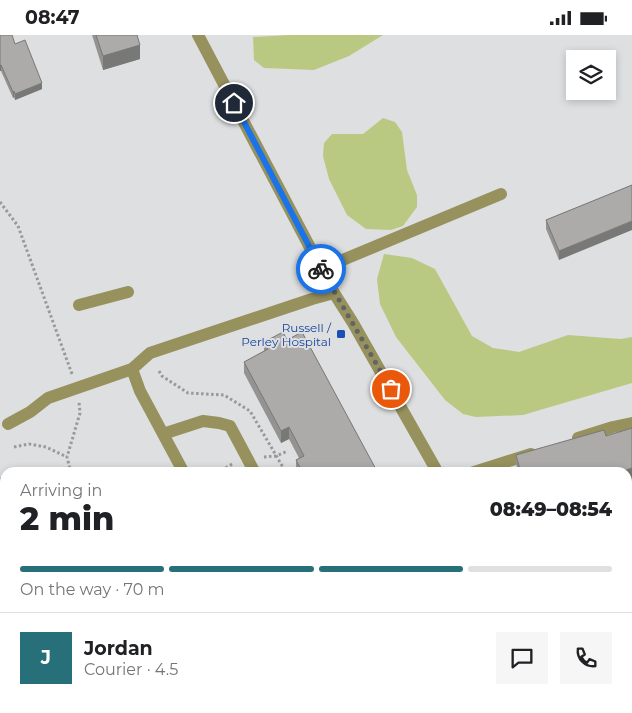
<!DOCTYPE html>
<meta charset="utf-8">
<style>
body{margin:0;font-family:Montserrat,sans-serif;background:#f6f6f6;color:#202124;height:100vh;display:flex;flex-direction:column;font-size:19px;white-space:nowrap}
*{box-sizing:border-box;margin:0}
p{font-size:16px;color:#757577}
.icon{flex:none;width:28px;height:28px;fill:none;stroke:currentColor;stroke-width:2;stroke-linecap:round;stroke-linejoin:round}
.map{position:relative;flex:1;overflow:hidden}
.panel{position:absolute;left:0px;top:432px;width:632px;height:246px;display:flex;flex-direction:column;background:#fff;border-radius:15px 15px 0 0;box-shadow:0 2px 8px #0003}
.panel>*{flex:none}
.controls{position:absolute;left:566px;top:15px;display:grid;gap:10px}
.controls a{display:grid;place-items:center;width:50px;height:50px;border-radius:0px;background:#fff;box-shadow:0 2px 8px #0003;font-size:25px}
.pin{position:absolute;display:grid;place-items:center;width:42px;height:42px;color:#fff;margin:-21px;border:2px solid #fff;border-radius:50%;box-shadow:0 1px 5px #0007}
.courier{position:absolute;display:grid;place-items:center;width:50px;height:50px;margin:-25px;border:4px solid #1a73e8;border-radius:50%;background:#fff;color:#222;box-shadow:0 1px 6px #0007}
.headline em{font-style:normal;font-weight:800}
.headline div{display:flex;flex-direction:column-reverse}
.headline{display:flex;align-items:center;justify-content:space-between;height:85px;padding:0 20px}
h1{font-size:32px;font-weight:800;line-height:38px}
.bar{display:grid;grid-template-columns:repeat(4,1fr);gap:8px 5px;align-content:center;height:60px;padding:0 20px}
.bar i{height:6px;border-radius:4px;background:#e0e0e0}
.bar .current{background:#277079}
.bar p{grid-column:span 4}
.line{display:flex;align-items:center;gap:12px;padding:0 20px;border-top:1px solid #e0e0e0}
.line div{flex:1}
.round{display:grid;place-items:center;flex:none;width:52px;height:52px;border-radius:0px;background:#f6f6f6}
.status{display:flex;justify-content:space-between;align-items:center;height:35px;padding:0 25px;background:#fff;direction:ltr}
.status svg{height:14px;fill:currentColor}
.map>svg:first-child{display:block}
.green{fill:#b9c982}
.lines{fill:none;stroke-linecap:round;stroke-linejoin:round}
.path{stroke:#98999b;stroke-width:3;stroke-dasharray:2.5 2.5;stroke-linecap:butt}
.minor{stroke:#96915d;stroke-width:12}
.wall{fill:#949391}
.shaded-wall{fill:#787876}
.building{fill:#acaba9;stroke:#787876}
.done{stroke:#626364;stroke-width:5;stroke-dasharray:0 9}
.route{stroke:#1a73e8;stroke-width:6}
.transit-dot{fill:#1a4fb4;stroke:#dedfe1;stroke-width:2}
.labels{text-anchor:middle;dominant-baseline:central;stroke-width:4;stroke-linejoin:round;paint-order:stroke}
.transit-label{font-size:12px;fill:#164399;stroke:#dedfe1;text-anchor:end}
</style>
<div class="status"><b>08:47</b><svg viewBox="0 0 49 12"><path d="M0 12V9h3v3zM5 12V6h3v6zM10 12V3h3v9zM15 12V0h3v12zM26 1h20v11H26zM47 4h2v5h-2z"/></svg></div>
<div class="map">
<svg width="632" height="678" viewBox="0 0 632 678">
<rect width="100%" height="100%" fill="#dedfe1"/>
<path class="green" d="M290 0H383L349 21 314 35 264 33 254 25 253 2Z
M383 83 395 87 402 97 407 135 417 160V172L403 191 391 195 366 194 347 180 329 144 323 121 324 108 332 99H363Z
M384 219 412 223 435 234 472 301 493 313 519 317 568 300 621 304 632 302V348L523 380 476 382 463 379 445 365 396 302 380 269 377 244Z"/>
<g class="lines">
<path class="path" d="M0 167 18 191 72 339
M159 336 162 341 188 358 224 360 250 376 284 434V438
M14 412 29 409 46 412 67 422
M264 422 276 421 288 416
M71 438 67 422 80 378 79 367
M217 438 234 428
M0 444H5
M0 572 5 587"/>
<path class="minor" d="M198 0 334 258 353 288 438 438
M321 234 501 159
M79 270 128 257
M132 334 140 356 184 438
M8 389 30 377 48 363 132 334 150 318 312 264 334 258
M163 399 203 386 219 388 230 391 255 438
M578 403 613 392 632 388
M471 438 531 419
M85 674V678
M568 674 570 678
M440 678 446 674"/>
</g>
<path class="wall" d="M0 0 15 9 42 54 15 65 14 62 13 63 1 36H0Z
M92 0H137L140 24 103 35Z
M632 150 559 225 546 194V185Z
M287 305 378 438H297L296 436V425L299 423 289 404 281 408 244 338V327L264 316V307Z
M632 393V449L628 450V438H517L516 420 606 401Z
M130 674H167V677L154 678Z
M621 674H628L632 678H624Z"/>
<path class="shaded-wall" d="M140 10V24L103 35V21Z
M0 30H1V36H0Z
M42 48V54L15 65V59Z
M14 56V62L13 63V57Z
M632 186V195L559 225V216Z
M289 392V404L281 408V396Z
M632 433V449L628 450V438H617Z
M368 674H377L371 678H362Z"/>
<path class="building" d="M0 0H12L15 9 25 5 42 48 15 59 14 56 13 57 1 30H0Z
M96 0H137L140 10 103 21Z
M632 150V186L559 216 546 185Z
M283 297 287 305 302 297 378 438H303L296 425 304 421 289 392 281 396 244 327 268 314 264 307Z
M632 393V433L617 438H521L516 420 604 395 606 401Z
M628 617 632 626V678H627L625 674H628Z
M33 674 34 678H21Z
M130 674H154V678H130Z
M308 674H322L324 677 329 674H368L362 678H303Z"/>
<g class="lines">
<path class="done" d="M321 234 391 354"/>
<path class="route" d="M234 68 321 234"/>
</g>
<rect class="transit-dot" x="336" y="294" width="10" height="10" rx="2.5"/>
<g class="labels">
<g class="transit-label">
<text x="331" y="292">Russell /<tspan x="331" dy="14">Perley Hospital</tspan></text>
</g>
</g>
</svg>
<div class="controls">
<a><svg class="icon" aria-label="layers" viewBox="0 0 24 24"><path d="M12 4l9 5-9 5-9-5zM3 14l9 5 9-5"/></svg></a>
</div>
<div class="pin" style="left:391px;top:354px;background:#ea580c"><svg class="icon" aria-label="bag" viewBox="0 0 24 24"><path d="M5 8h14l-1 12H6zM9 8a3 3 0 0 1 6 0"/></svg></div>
<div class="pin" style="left:234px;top:68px;background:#1f2937"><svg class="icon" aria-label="home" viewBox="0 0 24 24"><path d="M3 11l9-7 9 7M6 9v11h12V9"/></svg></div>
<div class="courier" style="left:321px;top:234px"><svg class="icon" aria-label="bike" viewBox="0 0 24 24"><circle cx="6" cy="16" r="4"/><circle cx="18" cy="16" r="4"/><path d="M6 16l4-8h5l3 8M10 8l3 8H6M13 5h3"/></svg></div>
<section class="panel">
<div class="headline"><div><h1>2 min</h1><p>Arriving in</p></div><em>08:49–08:54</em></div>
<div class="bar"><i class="current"></i><i class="current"></i><i class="current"></i><i></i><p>On the way · 70 m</p></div>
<div class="line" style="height:90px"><b class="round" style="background:#277079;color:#fff">J</b><div><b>Jordan</b><p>Courier · 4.5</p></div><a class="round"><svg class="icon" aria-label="chat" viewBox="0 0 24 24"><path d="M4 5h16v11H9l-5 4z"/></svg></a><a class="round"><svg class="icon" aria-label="phone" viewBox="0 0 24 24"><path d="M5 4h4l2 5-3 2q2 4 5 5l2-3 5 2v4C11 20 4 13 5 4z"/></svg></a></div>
</section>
</div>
